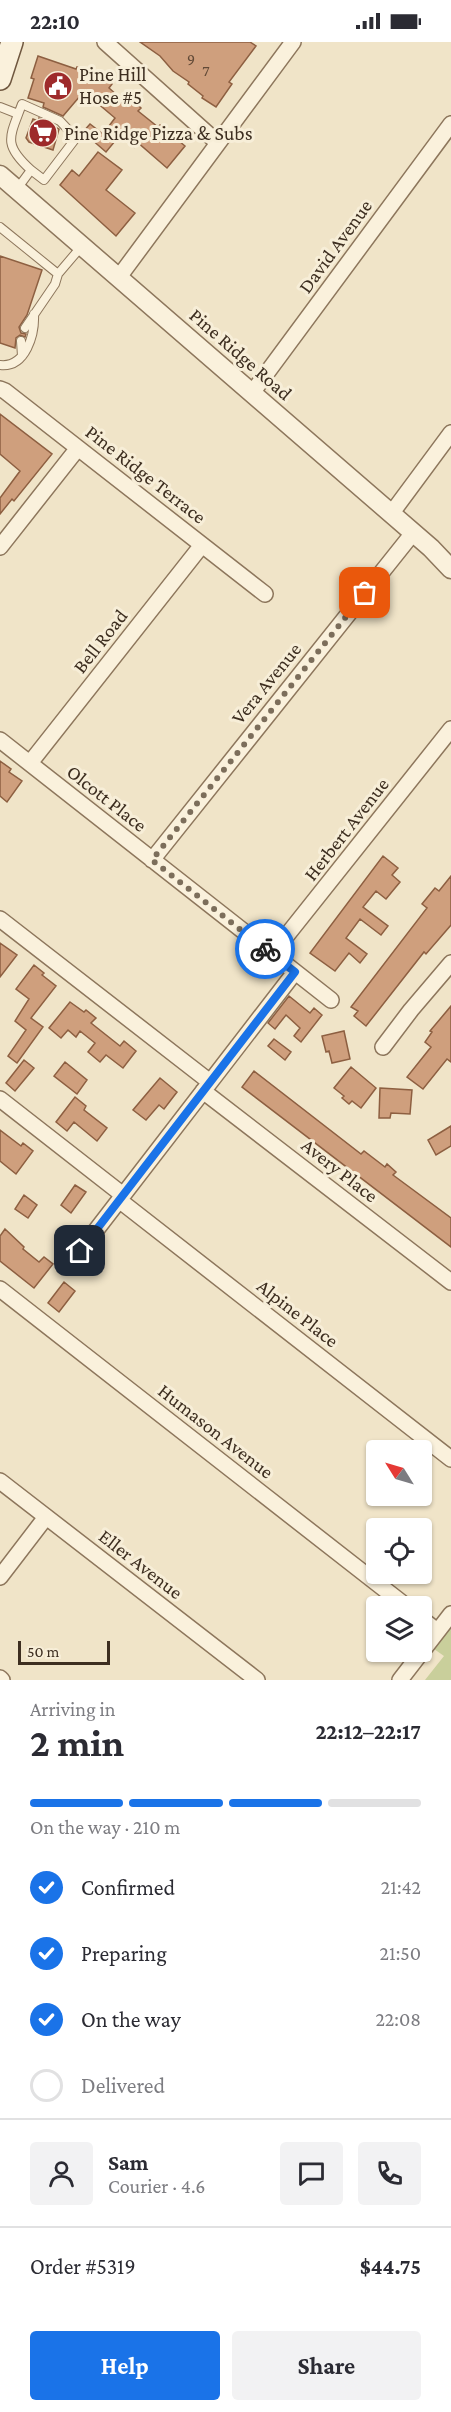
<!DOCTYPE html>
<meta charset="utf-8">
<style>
body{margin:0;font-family:"Crimson Pro",serif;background:#f2f2f3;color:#2b2b33;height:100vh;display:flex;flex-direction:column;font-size:22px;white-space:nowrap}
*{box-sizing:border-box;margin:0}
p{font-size:20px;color:#7c7c81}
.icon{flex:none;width:33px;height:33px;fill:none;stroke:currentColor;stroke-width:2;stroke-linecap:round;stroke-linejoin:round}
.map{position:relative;height:1638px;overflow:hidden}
.panel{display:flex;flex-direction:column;background:#fff;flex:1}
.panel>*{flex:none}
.needle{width:39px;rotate:307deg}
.tools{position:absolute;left:366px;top:1398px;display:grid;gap:12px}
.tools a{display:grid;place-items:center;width:66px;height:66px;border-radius:6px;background:#fff;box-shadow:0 2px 4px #0004;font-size:30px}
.scale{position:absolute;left:18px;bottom:15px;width:92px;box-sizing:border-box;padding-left:6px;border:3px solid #3d2e20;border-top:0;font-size:16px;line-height:21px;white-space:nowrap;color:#3d2e20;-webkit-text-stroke:4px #f7eed8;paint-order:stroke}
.pin{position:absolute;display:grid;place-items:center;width:51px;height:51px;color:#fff;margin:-26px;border-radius:12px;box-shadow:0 3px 9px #0006}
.courier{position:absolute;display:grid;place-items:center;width:60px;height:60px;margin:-30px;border:4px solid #1a73e8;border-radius:50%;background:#fff;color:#222;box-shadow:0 2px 8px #0007}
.summary em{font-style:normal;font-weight:700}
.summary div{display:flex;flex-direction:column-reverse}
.summary{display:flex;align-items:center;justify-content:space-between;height:102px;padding:0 30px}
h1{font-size:39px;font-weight:700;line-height:45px}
.bar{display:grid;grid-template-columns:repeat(4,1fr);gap:9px 6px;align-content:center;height:72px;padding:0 30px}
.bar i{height:8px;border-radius:4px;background:#e1e1e2}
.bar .current{background:#1a73e8}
.bar p{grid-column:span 4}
.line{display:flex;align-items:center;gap:15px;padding:0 30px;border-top:2px solid #e1e1e2}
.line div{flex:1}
.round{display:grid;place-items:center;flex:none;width:63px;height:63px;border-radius:6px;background:#f2f2f3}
ol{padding:0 30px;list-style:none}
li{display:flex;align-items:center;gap:18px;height:66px}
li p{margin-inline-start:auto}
li .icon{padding:6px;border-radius:50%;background:#1a73e8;color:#fff;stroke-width:4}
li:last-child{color:#7c7c81}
li i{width:33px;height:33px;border:3px solid #e1e1e2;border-radius:50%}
.primary-button{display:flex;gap:12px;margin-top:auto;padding:12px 30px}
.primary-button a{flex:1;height:69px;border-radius:6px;background:#1a73e8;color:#fff;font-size:24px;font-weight:700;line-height:69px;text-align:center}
.primary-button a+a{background:#f2f2f3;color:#2b2b33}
.status{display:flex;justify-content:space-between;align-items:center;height:42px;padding:0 30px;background:#fff;direction:ltr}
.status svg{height:16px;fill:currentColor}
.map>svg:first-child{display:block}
.green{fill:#c9cf9b}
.building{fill:#cf9f7d;stroke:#8d5f41;stroke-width:1.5}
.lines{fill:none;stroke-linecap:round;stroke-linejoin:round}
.service-casing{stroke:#8d765c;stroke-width:10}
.minor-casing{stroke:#8d765c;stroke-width:18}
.tertiary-casing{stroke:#8d765c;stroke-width:21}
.secondary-casing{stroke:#6f573f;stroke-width:24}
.service{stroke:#faf1dc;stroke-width:8}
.minor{stroke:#faf1dc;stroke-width:15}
.tertiary{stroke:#faf1dc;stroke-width:18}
.secondary{stroke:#faf1dc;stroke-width:21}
.done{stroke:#7c6e5b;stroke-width:6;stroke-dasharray:0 10.8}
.route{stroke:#1a73e8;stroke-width:8}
.labels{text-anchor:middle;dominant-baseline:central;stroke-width:6;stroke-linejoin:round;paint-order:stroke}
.number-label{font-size:16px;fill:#624a37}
.poi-label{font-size:20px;fill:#3d2e20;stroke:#f7eed8;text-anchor:start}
.street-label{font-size:20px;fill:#3d2e20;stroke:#f7eed8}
</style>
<div class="status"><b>22:10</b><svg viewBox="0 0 49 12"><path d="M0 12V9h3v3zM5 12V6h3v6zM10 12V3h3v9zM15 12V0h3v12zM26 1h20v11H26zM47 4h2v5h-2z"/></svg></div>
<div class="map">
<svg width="451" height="1638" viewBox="0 0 451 1638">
<rect width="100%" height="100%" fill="#f0e4c8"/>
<path class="green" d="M451 1585V1638H425L444 1614 434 1607Z"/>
<path class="building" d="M140 0H250L256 4 229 40 232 42 216 65 202 56 203 54 188 42 189 40 173 29 160 14Z
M38 14 76 27 77 25 100 33 102 31 112 42 109 46 127 62 131 57 141 66 138 69 158 85 160 83 185 104 167 126 137 100 134 105 120 93 106 110 83 90 90 82 103 92 115 76 96 60 91 64 80 54 63 74 43 65 44 61 28 56 34 37 31 36Z
M39 76 59 87 53 108 29 100 26 96 33 77 38 79Z
M98 110 122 128 106 148 135 171 116 194 60 143 72 128 79 134Z
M0 214 42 228 27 273 19 285 21 291 26 292 25 295 20 293 16 296 15 306 0 301Z
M0 372 52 412 14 459 12 457 0 472V456L20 429 0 412Z
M0 719 11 727 9 730 22 739 7 760 0 754Z
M383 814 398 826 392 833 400 840 386 857 376 849 363 865 388 884 381 893 360 877 346 896 367 912 360 921 349 911 335 929 310 911Z
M451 834V883L426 912 424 910 366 984 354 974 358 969 351 965 427 866 422 862 435 846 439 849Z
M0 901 17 913 0 935Z
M34 923 44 931 42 933 56 944 31 976 43 985 17 1021 8 1014 26 988 15 979 29 957 16 947Z
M289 954 310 971 314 966 322 973 301 1000 294 994 300 986 286 973 275 987 268 981Z
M70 960 84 970 86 968 96 976 91 981 120 1004 124 999 136 1009 123 1026 106 1013 100 1020 88 1010 95 1001 80 989 76 995 68 988 61 996 49 986Z
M451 964V1020L447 1017 423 1047 407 1035 431 1005 425 1000 432 990 430 989Z
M344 989 350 1017 332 1021 329 1009 326 1010 322 994Z
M274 997 291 1010 285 1018 268 1004Z
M24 1018 34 1026 15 1049 6 1041Z
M65 1020 87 1038 77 1052 54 1034Z
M351 1025 376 1046 361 1066 352 1059 349 1062 342 1056 344 1054 334 1046Z
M254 1029 361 1112 364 1109 385 1125 387 1122 396 1130 393 1133 451 1176V1205L242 1045Z
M160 1036 177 1050 164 1067 159 1063 146 1078 133 1068Z
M380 1046 412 1048 410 1072 391 1071 390 1076H379Z
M75 1055 86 1064 84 1068 107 1086 97 1099 74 1080 67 1089 56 1080Z
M451 1084V1104L436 1113 428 1098Z
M0 1088 21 1104 23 1101 33 1109 16 1132 0 1119Z
M75 1143 86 1150 71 1171 61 1163Z
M24 1153 37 1163 28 1176 15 1167Z
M5 1187 24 1205 23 1207 39 1220 44 1215 53 1222 34 1246 0 1219V1194Z
M64 1240 75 1249 59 1270 48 1261Z"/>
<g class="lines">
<g class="service-casing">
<path id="service" d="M0 65 18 72
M17 147 31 128C2 102 10 95 22 62L60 79 76 96 44 138 31 128
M0 185 58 232
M25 286 55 242 58 232 81 205
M21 299 22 314
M0 323C26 326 35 292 34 272"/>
</g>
<g class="minor-casing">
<path id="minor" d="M105 0 218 101
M119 235 293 0
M0 347 5 349 265 552
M252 351 451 82
M391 472 451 391
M0 505 78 406
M0 698 331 958
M30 721 202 503
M152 818 413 491
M0 877 210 1040
M272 912 451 687
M383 1005 411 968 451 921
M203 1049 451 1240
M0 1057 123 1153
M119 1158 451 1417
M80 1209 295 930
M0 1247 406 1564
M0 1439 257 1638
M0 1535 46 1475
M422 1577 437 1589
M0 1636 2 1638
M400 1638 451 1572"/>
</g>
<g class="tertiary-casing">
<path id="tertiary" d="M0 133 431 506 451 527"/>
</g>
<g class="secondary-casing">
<path id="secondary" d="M0 37 12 0"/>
</g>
<use href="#service" class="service"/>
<use href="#minor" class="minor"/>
<use href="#tertiary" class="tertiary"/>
<use href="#secondary" class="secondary"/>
</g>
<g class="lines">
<path class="done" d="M265 907 152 818 365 551"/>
<path class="route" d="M80 1209 295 930 265 907"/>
</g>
<defs>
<g id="civic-disc" transform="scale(1.5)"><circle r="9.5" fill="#9e2a2b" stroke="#f7eed8"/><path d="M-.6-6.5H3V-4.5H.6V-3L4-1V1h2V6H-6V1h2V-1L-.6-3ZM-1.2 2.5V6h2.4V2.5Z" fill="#fff"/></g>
<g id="supermarket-disc" transform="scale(1.5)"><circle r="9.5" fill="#9e2a2b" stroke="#f7eed8"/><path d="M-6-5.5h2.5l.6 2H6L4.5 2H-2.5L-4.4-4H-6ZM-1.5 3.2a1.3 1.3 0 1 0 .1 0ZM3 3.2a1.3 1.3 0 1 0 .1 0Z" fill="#fff"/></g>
</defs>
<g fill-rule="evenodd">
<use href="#civic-disc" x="58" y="44"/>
<use href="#supermarket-disc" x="43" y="91"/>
</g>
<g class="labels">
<g class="number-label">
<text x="191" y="16">9</text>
<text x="206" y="28">7</text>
</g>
<g class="poi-label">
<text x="79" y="32">Pine Hill<tspan x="79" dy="23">Hose #5</tspan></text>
<text x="64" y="91">Pine Ridge Pizza &amp; Subs</text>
</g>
<g class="street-label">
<text transform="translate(335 204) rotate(-54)">David Avenue</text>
<text transform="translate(241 312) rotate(41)">Pine Ridge Road</text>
<text transform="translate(146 432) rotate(38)">Pine Ridge Terrace</text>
<text transform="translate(100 599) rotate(-52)">Bell Road</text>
<text transform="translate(266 641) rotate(-51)">Vera Avenue</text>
<text transform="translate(107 756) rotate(38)">Olcott Place</text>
<text transform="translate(346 787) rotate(-52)">Herbert Avenue</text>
<text transform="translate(340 1128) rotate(38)">Avery Place</text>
<text transform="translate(298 1271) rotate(38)">Alpine Place</text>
<text transform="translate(216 1389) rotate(38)">Humason Avenue</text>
<text transform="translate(141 1522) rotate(38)">Eller Avenue</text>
</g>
</g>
</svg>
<div class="tools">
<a><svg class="needle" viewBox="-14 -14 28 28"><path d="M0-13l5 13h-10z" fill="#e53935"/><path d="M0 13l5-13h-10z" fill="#7c7c81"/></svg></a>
<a><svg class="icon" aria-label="locate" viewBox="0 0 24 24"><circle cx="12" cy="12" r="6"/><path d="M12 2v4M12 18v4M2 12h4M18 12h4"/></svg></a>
<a><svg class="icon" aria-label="layers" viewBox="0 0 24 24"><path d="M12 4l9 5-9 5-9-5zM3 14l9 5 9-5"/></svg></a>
</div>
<div class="scale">50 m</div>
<div class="pin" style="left:365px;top:551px;background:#ea580c"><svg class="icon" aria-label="bag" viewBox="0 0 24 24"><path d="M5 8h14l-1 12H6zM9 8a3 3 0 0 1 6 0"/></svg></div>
<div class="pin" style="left:80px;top:1209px;background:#1f2937"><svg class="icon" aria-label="home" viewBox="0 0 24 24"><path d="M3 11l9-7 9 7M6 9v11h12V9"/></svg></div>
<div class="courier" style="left:265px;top:907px"><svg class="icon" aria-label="bike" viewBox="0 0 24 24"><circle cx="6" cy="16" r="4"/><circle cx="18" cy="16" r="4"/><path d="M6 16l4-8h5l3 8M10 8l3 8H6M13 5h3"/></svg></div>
</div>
<section class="panel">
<div class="summary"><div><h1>2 min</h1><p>Arriving in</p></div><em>22:12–22:17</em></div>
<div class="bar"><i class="current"></i><i class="current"></i><i class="current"></i><i></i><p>On the way · 210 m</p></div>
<ol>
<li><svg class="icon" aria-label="check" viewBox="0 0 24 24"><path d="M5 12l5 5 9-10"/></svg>Confirmed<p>21:42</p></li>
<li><svg class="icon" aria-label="check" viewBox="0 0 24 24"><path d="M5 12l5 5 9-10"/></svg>Preparing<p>21:50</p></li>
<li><svg class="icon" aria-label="check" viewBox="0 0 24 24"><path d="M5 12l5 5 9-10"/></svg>On the way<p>22:08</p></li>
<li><i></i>Delivered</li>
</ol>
<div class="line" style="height:108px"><a class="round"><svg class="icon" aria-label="person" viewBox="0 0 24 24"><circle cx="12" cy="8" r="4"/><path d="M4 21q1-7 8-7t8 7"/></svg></a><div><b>Sam</b><p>Courier · 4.6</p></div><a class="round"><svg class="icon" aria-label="chat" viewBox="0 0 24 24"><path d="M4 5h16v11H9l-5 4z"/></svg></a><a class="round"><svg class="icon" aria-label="phone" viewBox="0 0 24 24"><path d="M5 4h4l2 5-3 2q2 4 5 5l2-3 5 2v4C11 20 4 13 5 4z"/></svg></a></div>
<div class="line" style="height:78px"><div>Order #5319</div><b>$44.75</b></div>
<div class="primary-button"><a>Help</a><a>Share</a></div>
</section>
